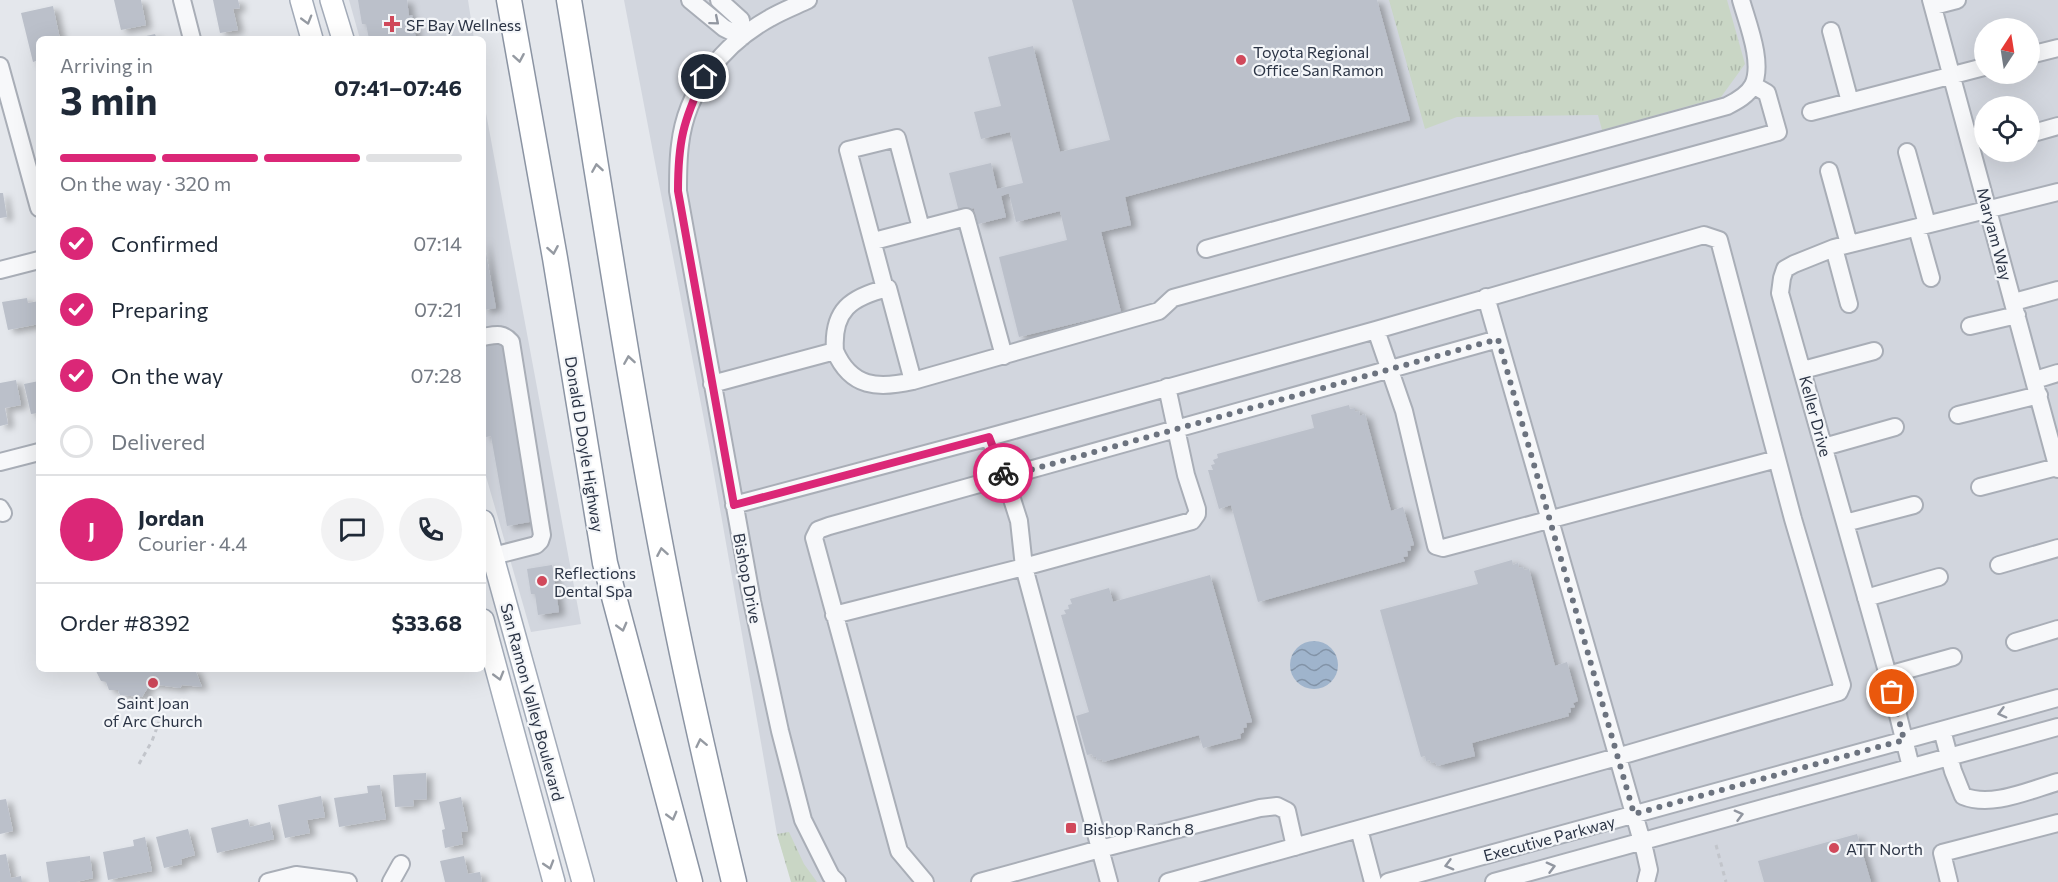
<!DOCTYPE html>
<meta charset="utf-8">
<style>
body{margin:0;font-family:Commissioner,sans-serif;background:#f2f2f3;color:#1f2937;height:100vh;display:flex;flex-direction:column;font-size:22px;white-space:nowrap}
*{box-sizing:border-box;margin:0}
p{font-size:20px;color:#747a83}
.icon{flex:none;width:33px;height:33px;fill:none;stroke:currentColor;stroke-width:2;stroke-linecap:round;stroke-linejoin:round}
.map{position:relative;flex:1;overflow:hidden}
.panel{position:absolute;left:36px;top:36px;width:450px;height:636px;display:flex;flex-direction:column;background:#fff;border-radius:9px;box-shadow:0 6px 24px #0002}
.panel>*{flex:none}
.needle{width:39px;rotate:12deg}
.controls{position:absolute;left:1974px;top:18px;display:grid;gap:12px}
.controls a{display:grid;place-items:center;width:66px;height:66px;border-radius:50%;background:#fff;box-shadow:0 6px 24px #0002;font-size:30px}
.pin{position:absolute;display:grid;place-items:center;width:51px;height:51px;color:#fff;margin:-26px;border:3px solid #fff;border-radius:50%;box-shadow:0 2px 6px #0007}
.courier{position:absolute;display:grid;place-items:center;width:60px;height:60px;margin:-30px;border:4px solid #db2777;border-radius:50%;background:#fff;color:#222;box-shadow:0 2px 8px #0007}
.headline em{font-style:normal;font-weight:700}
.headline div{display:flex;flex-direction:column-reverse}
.headline{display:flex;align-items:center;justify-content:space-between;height:102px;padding:0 24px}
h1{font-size:39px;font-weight:700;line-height:45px}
.bar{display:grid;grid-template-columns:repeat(4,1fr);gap:9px 6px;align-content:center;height:72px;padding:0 24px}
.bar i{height:8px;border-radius:4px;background:#e0e1e3}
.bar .on{background:#db2777}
.bar p{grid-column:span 4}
.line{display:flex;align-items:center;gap:15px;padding:0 24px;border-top:2px solid #e0e1e3}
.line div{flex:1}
.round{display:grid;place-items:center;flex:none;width:63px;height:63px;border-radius:32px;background:#f2f2f3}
ol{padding:0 24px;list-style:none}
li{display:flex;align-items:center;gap:18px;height:66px}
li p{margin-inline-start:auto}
li .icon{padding:6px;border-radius:50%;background:#db2777;color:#fff;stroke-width:4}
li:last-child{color:#747a83}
li i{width:33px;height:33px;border:3px solid #e0e1e3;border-radius:50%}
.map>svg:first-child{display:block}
.built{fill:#d2d6de;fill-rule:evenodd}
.grass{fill:url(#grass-tufts)}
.water{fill:url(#water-waves)}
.building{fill:#bbc0ca;filter:url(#shadow)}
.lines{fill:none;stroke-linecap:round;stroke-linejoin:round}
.minor-casing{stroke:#a9aeb7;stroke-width:20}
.major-casing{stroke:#a3abb8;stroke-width:24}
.highway-casing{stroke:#8b94a3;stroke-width:27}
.path{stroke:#c2c5cb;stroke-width:3;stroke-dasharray:4.5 4.5;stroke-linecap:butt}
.minor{stroke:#f7f8fa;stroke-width:16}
.major{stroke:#fff;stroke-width:21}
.highway{stroke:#fff;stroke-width:24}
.oneway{stroke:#959aa2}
.oneway2{stroke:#9196a0}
.done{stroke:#6c737f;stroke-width:6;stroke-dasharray:0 10.8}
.route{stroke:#db2777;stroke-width:8}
.poi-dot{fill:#d1495b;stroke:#f4f6f9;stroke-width:2}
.labels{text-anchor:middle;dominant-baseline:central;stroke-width:4.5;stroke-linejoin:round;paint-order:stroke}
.poi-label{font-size:16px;fill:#2b3445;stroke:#f4f6f9;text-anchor:start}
.street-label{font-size:16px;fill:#2b3445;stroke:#f4f6f9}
</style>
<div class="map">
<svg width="2058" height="882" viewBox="0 0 2058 882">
<defs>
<pattern id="grass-tufts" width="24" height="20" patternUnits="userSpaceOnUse" patternTransform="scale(1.5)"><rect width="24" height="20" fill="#c9d6c5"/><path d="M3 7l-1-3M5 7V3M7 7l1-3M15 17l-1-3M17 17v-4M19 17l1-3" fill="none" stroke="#adb8ab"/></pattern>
<pattern id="water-waves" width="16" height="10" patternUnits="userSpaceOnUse" patternTransform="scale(1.5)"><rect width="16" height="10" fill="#9fb4cc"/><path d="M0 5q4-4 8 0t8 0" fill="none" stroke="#8293a7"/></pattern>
<filter id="shadow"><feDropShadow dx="6" dy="3.5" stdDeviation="3" flood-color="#0004"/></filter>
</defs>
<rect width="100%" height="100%" fill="#e4e7ec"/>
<path class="built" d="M349 0H468L474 39H360Z
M624 0H2058V882H792L777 834 709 446ZM1984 28H2030V74H1984ZM1984 106H2030V152H1984Z
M483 97 581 624 531 632 483 466Z"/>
<path class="grass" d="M1389 0H1727L1745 64 1721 97 1602 130 1598 115 1457 117 1425 129Z
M789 832 804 864 817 882H791L777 834Z"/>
<path class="water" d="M1290 665a24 24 0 1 1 48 0a24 24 0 1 1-48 0Z"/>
<path class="building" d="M114 0H141L146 25 121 30Z
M213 0H238L240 8 233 9 238 30 220 33Z
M358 0H407L409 16 412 15 416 39H369L366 24H362Z
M1072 0H1377L1410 120 1125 197 1131 225 1101 232 1121 312 1019 337 999 257 1067 240 1060 211 1016 222 1009 193 1001 196 1006 217 978 224 974 208 959 212 949 173 991 163 997 189 1023 183 1010 132 981 139 974 112 1001 106 988 57 1033 46 1060 152 1110 140Z
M53 6 60 39H39V60L33 62 21 13Z
M155 34 157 39H137V38Z
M0 193H3L7 217 0 218Z
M483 237 496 308 483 310Z
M27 298 28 303 39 301V324L8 330 2 302Z
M502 341 535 521 507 526 491 436 486 437 483 423V344Z
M16 380 21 405 5 408 8 424 0 426V383Z
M39 381V413L31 414 24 384Z
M1349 405 1350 409 1355 408V412L1359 411 1360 416 1365 414 1391 511 1403 507 1414 545 1410 546 1411 550 1407 551 1408 556 1403 557 1405 561 1258 602 1231 505 1219 509 1208 470H1213L1211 465 1215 464 1213 460 1218 458 1217 454 1314 428 1311 415Z
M1512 560 1513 565 1518 563 1519 568 1523 567 1524 570 1529 569 1555 666 1567 662 1578 701 1573 703 1575 707 1570 708 1571 712 1568 713 1569 716 1472 743 1475 756 1437 766 1435 762 1431 763 1430 760 1426 761 1425 756 1421 757 1380 610 1478 584 1474 571Z
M552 565 559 612 538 615 535 594H531L527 569Z
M1210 575 1252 722 1246 723 1247 727 1243 728 1244 732 1240 734 1241 738 1203 748 1199 735 1103 762 1102 759 1097 760 1096 756 1093 757 1092 754 1087 755 1076 716 1089 712 1061 615 1066 614 1064 610 1069 609 1068 605 1072 604 1070 599 1109 588 1113 602Z
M95 669H195L202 687 182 685 180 688 150 684 142 697 120 695 118 690H109L106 682 101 681Z
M426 773 427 799 413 800 414 806 395 807 393 775Z
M380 785 386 819 339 827 334 798 368 793 367 786Z
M321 796 325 817 307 820 310 833 285 838 278 805Z
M461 797 468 831 461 832 463 844 445 848 442 830 445 829 439 802Z
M6 799 13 831 0 834V800Z
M248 819 250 827 270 822 274 839 217 853 211 828Z
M188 829 195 855 181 859 182 864 164 868 156 837Z
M1857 834 1871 882H1764L1758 861Z
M145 837 152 871 108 880 103 852 134 846 133 840Z
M6 854 11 878 21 876 22 882H0V855Z
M90 856 93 878 76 882H49L46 862Z
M464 856 468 874 480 872 482 882H445L440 861Z"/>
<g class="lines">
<g class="minor-casing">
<path id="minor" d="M182 0 192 39
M690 0 724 28 742 37
M719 0 741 20 742 37
M808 0C795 6 782 11 770 18 723 44 686 90 680 145 678 160 678 175 678 191L752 601 780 731 803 820 831 876 837 882
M1931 0 2058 469
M1934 6 1957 0
M1831 31 1850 102
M2030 55 2058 48
M0 66 39 208
M1811 112 1984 67
M2030 134 2058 126
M1907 152 1927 224
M1829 171 1849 244
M1917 228 1931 278
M874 241 966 217 1004 356
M1834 248 1849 304
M1206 249 1727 106C1737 101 1748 95 1753 85 1764 63 1747 22 1741 0
M0 270 39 260
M885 289 848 150 897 138 921 228
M1486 297 1645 852 1649 870 1646 882
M2014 302 2058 290
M1970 326 2017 315
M1376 330 1404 411 1436 546 1443 548 1777 459
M483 337C495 335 502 332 511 342L542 535 540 541 536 545 493 556
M1803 370 1874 351
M2035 380 2058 373
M913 381 1159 311 1173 298 1778 132 1767 93 1753 85
M712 384 835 351C832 310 851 297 888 288L913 381C878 389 851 388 835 351
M1958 415 2039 395
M989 437 1005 477 1019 521 1024 567 1109 882
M1824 447 1895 427
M0 462 39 452
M1980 487 2057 467
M734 505 989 437 1376 330 1704 235 1719 240 1793 519 1842 685 1839 692 1617 757 1168 882
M0 508 3 513
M1845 523 1914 505
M1999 565 2058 548
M1866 598 1939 577
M834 615 1024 567 1192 521 1197 514V509L1186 475 1167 387
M2015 642 2058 629
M1888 675 1953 657
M1942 730 1953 771 1963 796C1992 808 2029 790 2058 782
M1911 767 1888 675 1780 293 1782 278 1785 269 1794 264 1834 248 2058 192
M1359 829 1373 882
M268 882 296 875 348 882
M391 882 401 864
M925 882 899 851 814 538 818 530 829 526 1498 339
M980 882 1100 849 1260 808 1277 806 1287 811 1295 847
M1388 882 2058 698
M1494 882 2058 727
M1949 882 1942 853 2058 823"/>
</g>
<g class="major-casing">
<path id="major" d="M301 0 312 39
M331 0 343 39
M483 521 583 882
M483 620 554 882"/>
</g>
<g class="highway-casing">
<path id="highway" d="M509 0 555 258 605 563 690 882
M569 0C602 198 631 397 670 594 689 691 711 786 734 882"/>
</g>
<path class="path" d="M139 764 152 741 159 722
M1716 845 1726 882"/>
<use href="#minor" class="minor"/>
<use href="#major" class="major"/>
<use href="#highway" class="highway"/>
</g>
<defs><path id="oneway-chevron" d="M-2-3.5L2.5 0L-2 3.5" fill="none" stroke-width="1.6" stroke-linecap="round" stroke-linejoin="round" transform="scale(1.5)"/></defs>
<g class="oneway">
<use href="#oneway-chevron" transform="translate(307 20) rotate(74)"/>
<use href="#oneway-chevron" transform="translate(519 58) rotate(80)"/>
<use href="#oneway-chevron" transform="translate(597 168) rotate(-99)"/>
<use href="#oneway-chevron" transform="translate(553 250) rotate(80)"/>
<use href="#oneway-chevron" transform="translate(629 360) rotate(-99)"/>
<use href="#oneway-chevron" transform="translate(662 552) rotate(-100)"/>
<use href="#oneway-chevron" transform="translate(622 627) rotate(75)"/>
<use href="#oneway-chevron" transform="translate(499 676) rotate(74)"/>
<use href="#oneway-chevron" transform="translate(701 743) rotate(-102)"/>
<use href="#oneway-chevron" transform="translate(672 816) rotate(75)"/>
<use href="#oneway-chevron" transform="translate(549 865) rotate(73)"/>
</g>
<g class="oneway2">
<use href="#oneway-chevron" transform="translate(715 21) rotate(40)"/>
<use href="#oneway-chevron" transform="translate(2002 713) rotate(165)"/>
<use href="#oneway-chevron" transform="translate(1739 815) rotate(-15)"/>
<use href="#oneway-chevron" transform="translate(1449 865) rotate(165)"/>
<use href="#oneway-chevron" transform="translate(1551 867) rotate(-15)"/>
</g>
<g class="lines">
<path class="done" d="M1003 473 1005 477 1498 339 1634 814 1904 740 1892 692"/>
<path class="route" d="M704 77C683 121 678 142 678 191L734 505 989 437 1003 473"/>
</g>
<g class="poi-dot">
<path d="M389 15h6v6h6v6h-6v6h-6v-6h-6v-6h6z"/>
<circle cx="1241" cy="60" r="6"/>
<circle cx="542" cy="581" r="6"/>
<circle cx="153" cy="683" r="6"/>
<rect x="1065" y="822" width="12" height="12" rx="3"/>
<circle cx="1834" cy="848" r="6"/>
</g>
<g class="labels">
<g class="poi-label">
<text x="406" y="24">SF Bay Wellness</text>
<text x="1253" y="51">Toyota Regional<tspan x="1253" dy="18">Office San Ramon</tspan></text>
<text x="554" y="572">Reflections<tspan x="554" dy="18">Dental Spa</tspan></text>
<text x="153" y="702" text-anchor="middle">Saint Joan<tspan x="153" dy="18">of Arc Church</tspan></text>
<text x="1083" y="828">Bishop Ranch 8</text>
<text x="1846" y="848">ATT North</text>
</g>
<g class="street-label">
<text transform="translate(1995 234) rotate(75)">Maryam Way</text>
<text transform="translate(1816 416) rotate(75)">Keller Drive</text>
<text transform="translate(585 444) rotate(81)">Donald D Doyle Highway</text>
<text transform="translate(748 578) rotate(79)">Bishop Drive</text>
<text transform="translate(533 702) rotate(75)">San Ramon Valley Boulevard</text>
<text transform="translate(1549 838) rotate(-15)">Executive Parkway</text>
</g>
</g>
</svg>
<div class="controls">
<a><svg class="needle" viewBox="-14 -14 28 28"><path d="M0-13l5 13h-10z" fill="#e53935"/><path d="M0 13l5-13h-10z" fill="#747a83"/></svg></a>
<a><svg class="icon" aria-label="locate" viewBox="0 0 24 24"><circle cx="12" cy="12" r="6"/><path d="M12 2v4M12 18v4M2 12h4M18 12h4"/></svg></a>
</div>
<div class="pin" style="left:1892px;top:692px;background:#ea580c"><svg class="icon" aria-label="bag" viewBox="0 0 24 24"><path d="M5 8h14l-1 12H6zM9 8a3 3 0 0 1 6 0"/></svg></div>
<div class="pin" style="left:704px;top:77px;background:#1f2937"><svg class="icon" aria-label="home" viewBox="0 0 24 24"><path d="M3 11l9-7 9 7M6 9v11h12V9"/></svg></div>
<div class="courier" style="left:1003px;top:473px"><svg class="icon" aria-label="bike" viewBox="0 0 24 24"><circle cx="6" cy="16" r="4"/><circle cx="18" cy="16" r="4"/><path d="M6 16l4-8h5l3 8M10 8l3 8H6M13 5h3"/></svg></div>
<section class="panel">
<div class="headline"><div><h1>3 min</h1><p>Arriving in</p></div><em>07:41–07:46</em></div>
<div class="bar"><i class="on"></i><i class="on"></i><i class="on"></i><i></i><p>On the way · 320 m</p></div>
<ol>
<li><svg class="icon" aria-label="check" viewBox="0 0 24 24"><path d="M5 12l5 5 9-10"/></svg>Confirmed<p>07:14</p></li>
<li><svg class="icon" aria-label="check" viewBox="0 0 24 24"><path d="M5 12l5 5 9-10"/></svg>Preparing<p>07:21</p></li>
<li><svg class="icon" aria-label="check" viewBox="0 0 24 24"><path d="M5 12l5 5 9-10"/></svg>On the way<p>07:28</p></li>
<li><i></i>Delivered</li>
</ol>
<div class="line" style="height:108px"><b class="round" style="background:#db2777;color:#fff">J</b><div><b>Jordan</b><p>Courier · 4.4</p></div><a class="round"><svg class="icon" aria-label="chat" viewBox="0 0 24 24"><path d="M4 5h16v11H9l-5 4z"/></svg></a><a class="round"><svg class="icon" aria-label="phone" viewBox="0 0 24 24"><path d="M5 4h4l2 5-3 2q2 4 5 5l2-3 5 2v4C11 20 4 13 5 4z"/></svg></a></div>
<div class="line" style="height:78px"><div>Order #8392</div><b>$33.68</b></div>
</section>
</div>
